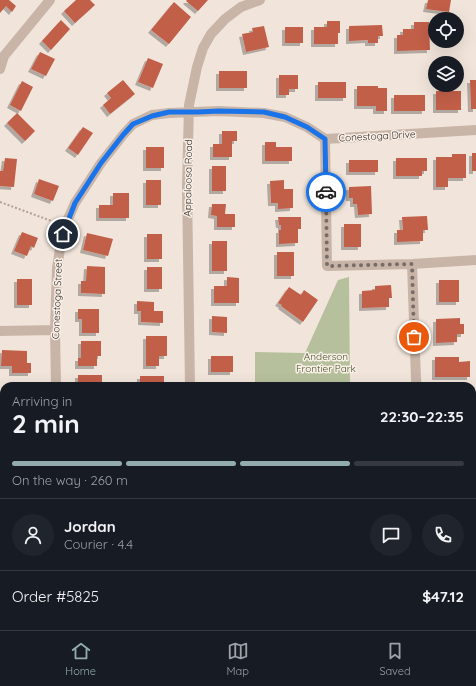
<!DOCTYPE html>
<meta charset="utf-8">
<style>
body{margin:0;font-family:Quicksand,sans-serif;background:#20242c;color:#f1f3f6;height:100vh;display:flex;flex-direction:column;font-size:15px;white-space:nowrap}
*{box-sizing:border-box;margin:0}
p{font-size:13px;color:#9ea1a6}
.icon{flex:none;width:22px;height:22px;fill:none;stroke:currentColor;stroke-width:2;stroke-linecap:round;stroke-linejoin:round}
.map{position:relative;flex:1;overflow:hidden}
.panel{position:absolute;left:0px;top:382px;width:476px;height:248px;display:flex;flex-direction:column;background:#171b24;border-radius:12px 12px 0 0;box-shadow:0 4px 16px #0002}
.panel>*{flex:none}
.fabs{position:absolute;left:428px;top:12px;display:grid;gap:8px}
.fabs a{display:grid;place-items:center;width:36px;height:36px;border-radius:50%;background:#171b24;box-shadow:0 4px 16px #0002;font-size:20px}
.pin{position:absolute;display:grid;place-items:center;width:34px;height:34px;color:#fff;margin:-17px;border:2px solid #fff;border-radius:50%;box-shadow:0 1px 4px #0007}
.courier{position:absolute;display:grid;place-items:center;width:40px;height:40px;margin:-20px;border:3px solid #1a73e8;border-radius:50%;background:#fff;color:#222;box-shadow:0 1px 5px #0007}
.summary em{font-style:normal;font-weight:800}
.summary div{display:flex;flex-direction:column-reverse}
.summary{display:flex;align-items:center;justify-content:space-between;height:68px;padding:0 12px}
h1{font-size:26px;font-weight:800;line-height:30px}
.bar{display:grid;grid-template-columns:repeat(4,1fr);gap:6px 4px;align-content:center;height:48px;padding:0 12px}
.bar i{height:5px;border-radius:3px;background:#363941}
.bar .on{background:#92acae}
.bar p{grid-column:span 4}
.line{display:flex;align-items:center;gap:10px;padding:0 12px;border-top:1px solid #363941}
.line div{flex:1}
.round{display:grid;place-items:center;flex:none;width:42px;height:42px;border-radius:21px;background:#20242c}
.tabs{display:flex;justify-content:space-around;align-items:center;height:56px;border-top:1px solid #363941;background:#171b24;font-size:11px;color:#9ea1a6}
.tabs a{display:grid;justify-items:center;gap:2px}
.tabs .on{color:#92acae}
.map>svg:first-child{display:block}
.green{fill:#b6c09c}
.building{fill:#c25e48;filter:url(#shadow)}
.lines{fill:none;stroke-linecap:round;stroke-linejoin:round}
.path{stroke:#b49f92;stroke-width:2;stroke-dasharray:2 2;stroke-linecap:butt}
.lane{stroke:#c9b5a8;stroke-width:5}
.street{stroke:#c9b5a8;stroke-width:10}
.done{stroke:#776c67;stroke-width:4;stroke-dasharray:0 7.2}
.route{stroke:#1a73e8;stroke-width:5}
.labels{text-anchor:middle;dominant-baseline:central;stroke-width:3;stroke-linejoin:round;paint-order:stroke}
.street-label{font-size:10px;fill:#362b28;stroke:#f9f0e7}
.park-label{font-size:10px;fill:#47532c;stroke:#f9f0e7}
</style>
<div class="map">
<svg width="476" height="630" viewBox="0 0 476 630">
<defs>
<filter id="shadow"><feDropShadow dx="-3" dy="3" stdDeviation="0" flood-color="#0004"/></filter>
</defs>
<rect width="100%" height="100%" fill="#f1e5db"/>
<path class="green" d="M349 277 350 385H408L409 386H255V352L305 353 338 280Z
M317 626H435V630H318Z"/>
<path class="building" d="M0 0H9L16 6 12 12 6 6 0 13Z
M76 0H90L95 5 75 23 64 11Z
M187 0H208L198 11 186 1Z
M428 0H451L449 12 426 9Z
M174 2 191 17 169 44 151 30Z
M61 20 70 29 51 50 42 41Z
M327 21H340V33H338V44H314V27H327Z
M414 22H429L430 50 397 51V35H403V29H414Z
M382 25 383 36H378V43H368V40L349 41V26Z
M264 26 269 47 246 52 242 34 253 32 252 28Z
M285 27H303V43H285Z
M40 52 55 59 46 76 31 69Z
M148 58 163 64 153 88 138 82Z
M219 71H247V88H219Z
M279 75H298V89H289V95H279Z
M123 80 135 94 110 114 103 105 111 98 107 93Z
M470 80H476V109H471Z
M22 81 33 87 21 111 10 105Z
M318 82H346V98H318Z
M357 86H378V88H387V111H376V106H357Z
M436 91H461V110H436Z
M394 95H425V111H394Z
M17 113 35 131 25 141 7 123Z
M83 127 93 133 78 155 68 148Z
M222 131H237V141H232V157H213V144H222Z
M265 142H276V147H292V161H265Z
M146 147H164V168H146Z
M472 153H476V171H472Z
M452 154H466V178H448V187H436V157H452Z
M5 158 17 159 14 187 0 186V171H3Z
M396 158H427V171H422V176H396Z
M349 160H378V172H349Z
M212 166H226V191H212Z
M39 179 59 186 53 201 34 194Z
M146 180H161V205H146Z
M284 180V189H293V208L278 209V203H271L270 181Z
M371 186 372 214 358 215 357 204H353V198H349V187Z
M113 193H129V218H99V205H113Z
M212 204H226L225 214H235V227H217V216L211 215Z
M427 216 428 230H423V241L397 242V230H403L402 217Z
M278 217H301V229H298V243L279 244V230H281V225H279Z
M344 224H361V247H344Z
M22 232 38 238 34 248 31 246 27 256 14 251Z
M87 233 113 239 108 256 83 250Z
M147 234H162V259H147Z
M212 241H227V271H212Z
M277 252H294V276H277Z
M87 266 105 267V294L81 293V281H86Z
M147 267H162V289H147Z
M227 277 239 278V303H214V286H227Z
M17 279H32V305H17Z
M439 280H459V302H439Z
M391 285 392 298H389V307L362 308V291L375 290V286Z
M289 287 301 295 304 290 318 300 303 322 281 306 282 305 278 303Z
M137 301 154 302V311H163V323L141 322V311H137Z
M78 309H99V333H82V319H78Z
M212 316 227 317V333L212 332Z
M460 318V324H464V334H457V342L436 343V319Z
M146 336H167V356H159V366H146Z
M81 341H101V356H97V366H78V358H81Z
M2 350 27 351V363H31V373H12V366H1Z
M211 356H233V372H211Z
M435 357H459V362L470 361V377H435Z
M78 375H102V386H78Z
M140 376H164V386H140Z
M472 420H474V443H472Z
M0 460H4V475H1Z
M472 543 476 546V558L475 560 472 558Z
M472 593 476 598V606L472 609Z
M16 626H31V630H15Z
M118 626H162V630H118Z
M219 626H240L238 630H217Z
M256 626H280L279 630H263L256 628Z
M297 626H302L303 630H282Z
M445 626H463L462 630H444Z"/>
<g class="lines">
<path class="path" d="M0 202 57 223"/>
<path class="lane" d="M192 626V630"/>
<path class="street" d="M0 69 4 56 50 0
M325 139 327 266 412 264 476 260
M412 264 416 380 417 386
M0 331 55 330
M56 386 55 330 57 268 61 243 65 226 75 203 101 163 123 135 133 124 152 115 169 113 219 111 264 113 285 117 307 127 325 139 476 130
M190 386 187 187 189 105 197 67 203 48 211 34 225 19 241 7 260 0
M472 397H476
M0 500 4 499
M57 630V626"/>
</g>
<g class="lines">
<path class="done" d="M326 192 327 266 412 264 414 337"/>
<path class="route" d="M63 234 66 226 75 203 101 163 123 135 133 124 152 116 169 112H198L219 111 264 112 285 117 307 127 325 139 326 192"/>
</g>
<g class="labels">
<g class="street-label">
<text transform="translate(377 136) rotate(-3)">Conestoga Drive</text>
<text transform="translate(188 178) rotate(-89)">Appaloosa Road</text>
<text transform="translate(57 299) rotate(-88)">Conestoga Street</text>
</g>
<g class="park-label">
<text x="326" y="356">Anderson<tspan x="326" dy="12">Frontier Park</tspan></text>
</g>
</g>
</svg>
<div class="fabs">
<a><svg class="icon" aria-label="locate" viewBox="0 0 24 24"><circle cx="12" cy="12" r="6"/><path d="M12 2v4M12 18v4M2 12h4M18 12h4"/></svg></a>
<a><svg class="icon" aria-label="layers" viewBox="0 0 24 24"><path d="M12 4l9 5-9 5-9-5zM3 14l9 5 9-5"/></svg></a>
</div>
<div class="pin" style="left:414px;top:337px;background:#ea580c"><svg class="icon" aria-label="bag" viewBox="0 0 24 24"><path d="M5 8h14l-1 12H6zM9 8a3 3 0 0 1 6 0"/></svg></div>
<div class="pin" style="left:63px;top:234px;background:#1f2937"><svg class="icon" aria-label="home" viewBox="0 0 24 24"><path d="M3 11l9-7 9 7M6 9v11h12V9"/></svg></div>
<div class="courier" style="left:326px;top:192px"><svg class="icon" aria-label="car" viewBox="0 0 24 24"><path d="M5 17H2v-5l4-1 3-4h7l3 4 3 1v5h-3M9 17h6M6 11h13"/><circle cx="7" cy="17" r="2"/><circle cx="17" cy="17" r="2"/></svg></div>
<section class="panel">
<div class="summary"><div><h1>2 min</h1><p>Arriving in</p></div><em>22:30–22:35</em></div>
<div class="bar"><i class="on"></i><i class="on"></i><i class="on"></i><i></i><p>On the way · 260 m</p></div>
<div class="line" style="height:72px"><a class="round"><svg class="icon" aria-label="person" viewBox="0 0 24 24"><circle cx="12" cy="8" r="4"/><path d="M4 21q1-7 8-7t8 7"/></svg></a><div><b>Jordan</b><p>Courier · 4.4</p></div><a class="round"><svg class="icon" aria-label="chat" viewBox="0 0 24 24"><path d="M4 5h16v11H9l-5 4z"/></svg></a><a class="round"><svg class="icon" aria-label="phone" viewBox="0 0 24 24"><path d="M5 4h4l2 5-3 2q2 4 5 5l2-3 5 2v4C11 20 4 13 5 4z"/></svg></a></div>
<div class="line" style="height:52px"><div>Order #5825</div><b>$47.12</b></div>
</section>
</div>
<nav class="tabs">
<a class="on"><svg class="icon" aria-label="home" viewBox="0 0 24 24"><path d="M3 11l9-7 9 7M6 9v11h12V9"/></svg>Home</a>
<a><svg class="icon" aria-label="map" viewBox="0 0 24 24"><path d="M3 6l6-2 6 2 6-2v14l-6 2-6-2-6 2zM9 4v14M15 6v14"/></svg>Map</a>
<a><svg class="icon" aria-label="saved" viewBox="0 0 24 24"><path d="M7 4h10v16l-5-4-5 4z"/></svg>Saved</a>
</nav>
